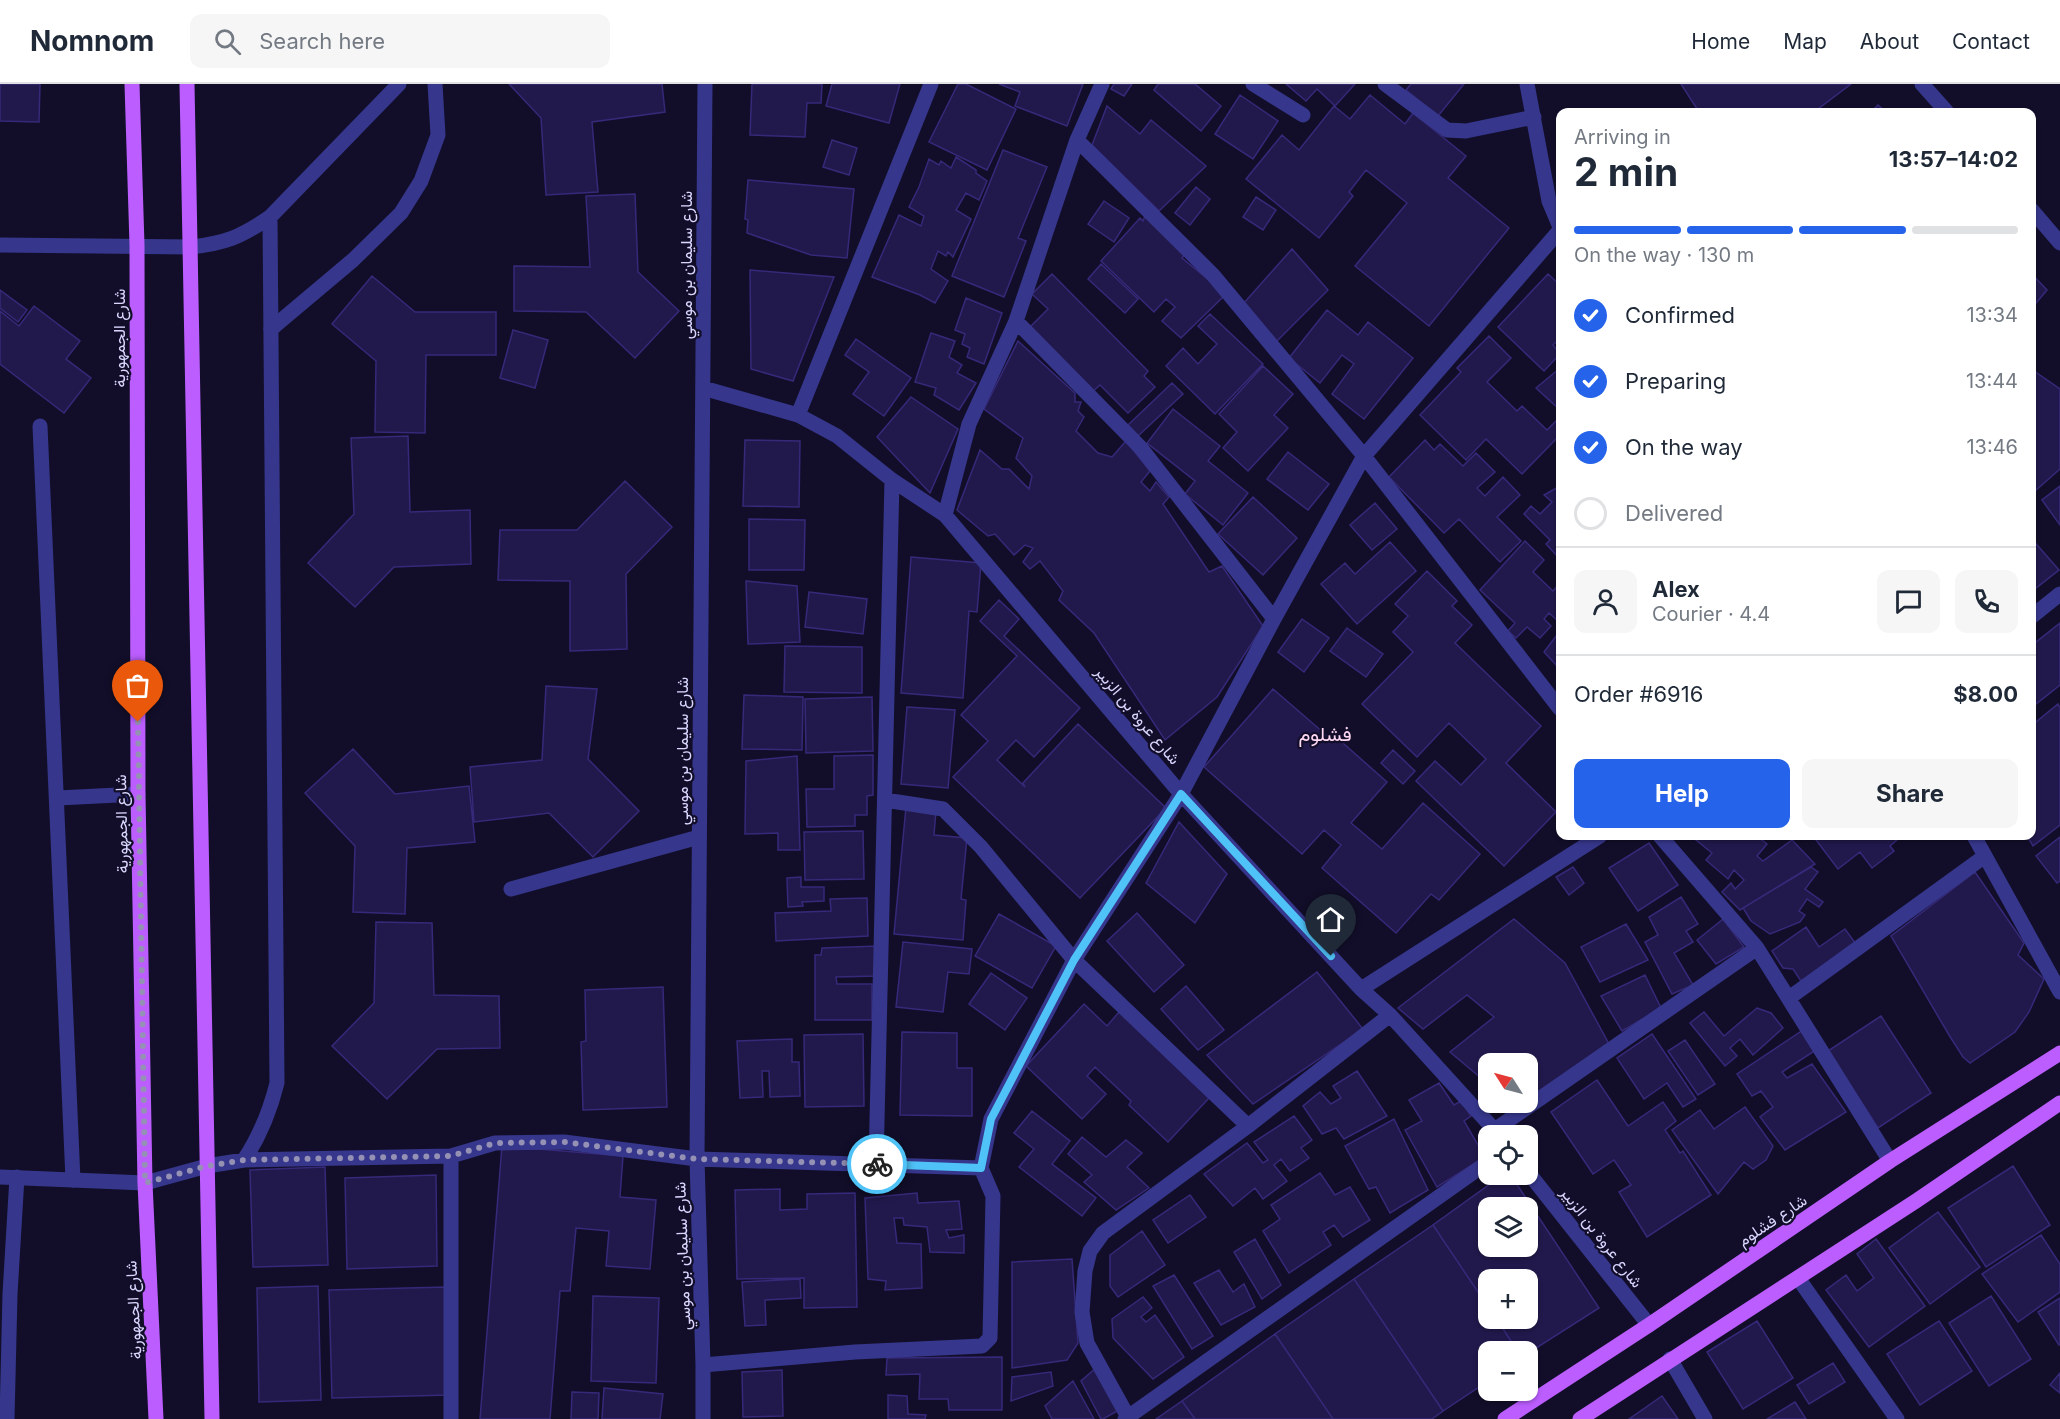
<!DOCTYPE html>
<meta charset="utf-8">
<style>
body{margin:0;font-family:Inter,Vazirmatn,sans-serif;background:#f6f6f7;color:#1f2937;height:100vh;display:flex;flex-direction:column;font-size:22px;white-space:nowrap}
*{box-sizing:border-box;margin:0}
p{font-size:20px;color:#747a83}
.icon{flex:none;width:33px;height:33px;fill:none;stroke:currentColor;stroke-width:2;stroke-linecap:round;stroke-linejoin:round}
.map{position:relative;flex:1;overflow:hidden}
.sheet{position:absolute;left:1556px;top:24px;width:480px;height:732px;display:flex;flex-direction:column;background:#fff;border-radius:12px;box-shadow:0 2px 4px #0004}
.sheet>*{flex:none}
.needle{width:39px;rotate:306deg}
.controls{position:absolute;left:1478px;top:969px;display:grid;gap:12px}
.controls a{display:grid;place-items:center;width:60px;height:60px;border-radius:12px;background:#fff;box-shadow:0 2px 4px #0004;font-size:30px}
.pin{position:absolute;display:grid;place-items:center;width:51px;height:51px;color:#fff;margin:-62px -26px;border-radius:50% 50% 50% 0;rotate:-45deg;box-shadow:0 0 6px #0007}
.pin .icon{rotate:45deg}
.courier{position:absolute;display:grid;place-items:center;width:60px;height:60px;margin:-30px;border:4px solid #4fc3f7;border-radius:50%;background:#fff;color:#222;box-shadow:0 2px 8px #0007}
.headline em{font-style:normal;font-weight:700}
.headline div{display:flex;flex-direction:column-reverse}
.headline{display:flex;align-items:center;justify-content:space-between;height:102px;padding:0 18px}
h1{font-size:39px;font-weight:700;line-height:45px}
.bar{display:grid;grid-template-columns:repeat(4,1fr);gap:9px 6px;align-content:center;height:72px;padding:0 18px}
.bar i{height:8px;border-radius:4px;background:#e0e1e3}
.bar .selected{background:#2563eb}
.bar p{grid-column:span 4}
.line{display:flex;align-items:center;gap:15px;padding:0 18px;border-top:2px solid #e0e1e3}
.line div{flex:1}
.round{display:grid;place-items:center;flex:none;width:63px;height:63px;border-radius:12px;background:#f6f6f7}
ol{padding:0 18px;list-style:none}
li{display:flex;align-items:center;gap:18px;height:66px}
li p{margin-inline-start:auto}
li .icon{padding:6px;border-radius:50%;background:#2563eb;color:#fff;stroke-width:4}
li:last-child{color:#747a83}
li i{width:33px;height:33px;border:3px solid #e0e1e3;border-radius:50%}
.action{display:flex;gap:12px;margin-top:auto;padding:12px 18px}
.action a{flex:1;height:69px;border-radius:12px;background:#2563eb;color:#fff;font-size:24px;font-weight:700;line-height:69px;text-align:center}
.action a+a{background:#f6f6f7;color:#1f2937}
header{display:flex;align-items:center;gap:36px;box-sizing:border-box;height:84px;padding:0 30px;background:#fff;border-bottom:2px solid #e0e1e3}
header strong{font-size:28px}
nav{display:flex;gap:33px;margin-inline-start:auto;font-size:21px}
.search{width:420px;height:54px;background:#f6f6f7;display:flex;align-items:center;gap:15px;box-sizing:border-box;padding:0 21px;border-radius:12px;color:#747a83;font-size:22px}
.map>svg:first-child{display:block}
.building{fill:#21194c;stroke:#362979;stroke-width:1.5;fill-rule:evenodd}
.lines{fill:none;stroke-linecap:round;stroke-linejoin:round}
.service{stroke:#36378c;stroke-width:15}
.minor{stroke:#36378c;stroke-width:15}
.primary{stroke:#bc5eff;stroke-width:15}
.done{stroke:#9491b4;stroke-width:6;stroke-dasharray:0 10.8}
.route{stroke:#4fc3f7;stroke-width:8}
.labels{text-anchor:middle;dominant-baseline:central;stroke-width:4.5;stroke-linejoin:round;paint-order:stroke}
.street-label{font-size:16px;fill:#dad7ff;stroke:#120e2a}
.quarter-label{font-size:20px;fill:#ffd9f3;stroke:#120e2a}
</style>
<header>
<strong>Nomnom</strong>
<div class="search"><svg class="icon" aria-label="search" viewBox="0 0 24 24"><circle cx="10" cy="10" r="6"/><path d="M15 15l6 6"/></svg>Search here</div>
<nav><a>Home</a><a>Map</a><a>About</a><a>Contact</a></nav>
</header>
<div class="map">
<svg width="2060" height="1335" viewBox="0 0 2060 1335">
<rect width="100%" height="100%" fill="#120e2a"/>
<path class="building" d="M0 0H40L39 38 0 37Z
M509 0H662L665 28 592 38 598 108 546 111 541 34Z
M752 0H822L821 19H807L805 53 750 51Z
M832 0H900L889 39 826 22Z
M958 0H966L1016 25 987 86 929 58Z
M999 0H1083L1067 42 1015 22 1020 8Z
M1114 0H1132L1124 12 1111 5Z
M1158 0H1195L1221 22 1201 47 1154 6Z
M1286 0H1355L1335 22 1317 5 1306 17Z
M1411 0H1464L1438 32 1406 6Z
M1681 0H1851L1814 28H1699Z
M1240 11 1278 37 1253 75 1215 50Z
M1370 11 1405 40 1413 29 1466 72 1448 94 1509 144 1429 242 1355 182 1407 119 1366 86 1349 108 1353 112 1319 154 1246 95 1282 51 1299 66 1334 22 1350 35Z
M1878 21 1886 28H1871Z
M1107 22 1140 50 1151 36 1206 82 1159 127 1092 61Z
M832 56 857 64 849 91 823 83Z
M1003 66 1047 83 1018 154 1026 157 1004 213 952 192Z
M956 73 976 86V89L987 97 979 116 966 109 956 126 971 135 953 173 948 168 946 172 938 167 931 185 948 197 935 219 920 211 872 193 899 131 921 142 924 132 909 123 919 103 929 75 939 81 941 77 951 84Z
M748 96 854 105 847 174 811 171 747 149 748 136 745 135Z
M1196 103 1210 115 1190 141 1175 129Z
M635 110 638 188 679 227 635 274 586 228 514 227V182L590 183 586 112Z
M1256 113 1276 126 1263 146 1243 133Z
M1104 117 1129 134 1114 158 1088 140Z
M1145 132 1186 168 1182 174 1226 210 1181 254 1162 237 1175 223 1166 215 1154 228 1101 177 1140 134 1143 137Z
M1292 165 1328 206 1275 259 1243 220Z
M1101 180 1138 215 1125 229 1088 195Z
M750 186 834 193 793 297 751 285Z
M2031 189 2047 206 2031 225Z
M1052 190 1148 287 1144 292 1155 303 1128 329 1100 301 1092 308 1029 244 1048 225 1032 210Z
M1548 190 1560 201V254L1553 261 1560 270 1544 287 1498 243Z
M372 192 415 228H496V271H426L425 349 375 348 376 277 332 240Z
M0 206 27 226 18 238 0 224Z
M966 214 1002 229 984 280 967 273 970 264 962 260 965 250 955 246Z
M34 222 80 257 66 275 91 294 64 329 0 280V227L19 242Z
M1327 226 1358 251 1368 238 1413 274 1364 335 1332 310 1354 280 1342 271 1320 299 1289 274Z
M1210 230 1263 280 1215 330 1166 282 1183 264 1198 280 1217 260 1198 242Z
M513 246 548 256 535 304 500 294Z
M931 249 955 257 949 273 962 281 957 289 976 299 959 326 934 311 936 304 915 298Z
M1489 252 1511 274 1487 298 1517 327 1522 322 1547 346 1560 333V351L1522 390 1486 355 1466 376 1420 331 1461 288 1457 284Z
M856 255 911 294 884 332 853 310 869 288 845 271Z
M1018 257 1075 309V318H1081L1078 327 1084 333 1076 347 1098 369 1112 373 1126 357 1150 387 1141 398 1150 407 1156 398 1169 413 1163 420 1209 488 1222 482 1263 542 1217 613 1165 656 1094 549 1059 516 1063 507 1040 477 1030 485 1023 478 1033 464 1025 461 1014 471 995 450 988 452 957 426 980 366 1002 385H1009L1029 405 1032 392 1016 374 1023 354 984 325Z
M1263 282 1293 310 1274 331 1288 344 1248 387 1223 364 1237 348 1219 330Z
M1560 284V326L1536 304Z
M2031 285 2060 305V385L2035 407 2031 402Z
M1172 299 1183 310 1138 352 1128 341Z
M911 313 958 345 930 409 877 353Z
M1173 325 1220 362 1208 377 1248 409 1223 441 1185 410 1195 397 1147 359Z
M408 352 410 428 470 426 471 480 394 483 355 523 308 479 354 430 351 354Z
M745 356 800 357 799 423 743 422Z
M1425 356 1434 366 1440 360 1463 382 1476 369 1495 388 1477 404 1485 412 1503 393 1520 411 1497 433 1521 457 1500 478 1459 435 1444 449 1389 393Z
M1288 368 1329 400 1308 426 1267 395Z
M625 397 672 443 626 490 627 565 570 567V497L498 496 500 446H577Z
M1560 402V475L1546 460 1550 456 1524 430 1531 422 1540 430 1552 418 1544 411Z
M2060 402V441L2042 416Z
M1253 413 1297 454 1263 491 1218 450Z
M1375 419 1397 445 1372 466 1350 441Z
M749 435 805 436 804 486H749Z
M2031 454 2059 486 2031 508Z
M1525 457 1544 476 1533 488 1553 507 1560 499V535L1558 537 1549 529 1544 535 1551 542 1540 554 1527 543 1516 554 1508 547 1515 539 1480 506Z
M1390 458 1416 487 1357 540 1321 500 1345 479 1355 490Z
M911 473 981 479 977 528 969 527 963 614 901 609Z
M1427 487 1457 517 1452 522 1472 541 1455 559 1541 642 1506 679 1556 728 1504 782 1416 697 1435 677 1461 701 1486 675 1449 639 1417 673 1362 620 1413 568 1393 548 1408 532 1395 520Z
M746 497 797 502 800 558 748 560Z
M809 508 867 515 863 550 805 543Z
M999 516 1019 535 1004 552 1080 624 1034 673 1016 656 997 676 1025 703 1023 699 1078 640 1166 724 1080 814 953 693 988 657 961 631 1017 572 980 537Z
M1302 535 1329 554 1304 588 1278 568Z
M2060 539V601L2031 624V562Z
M1347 544 1383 570 1366 593 1330 567Z
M1560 547V585L1544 568Z
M785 562 862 563V609L784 608Z
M546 602 597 605 588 675 639 727 593 773 549 729 474 738 470 683 542 676Z
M1273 605 1332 656 1335 652 1387 698 1351 739 1382 765 1423 719 1480 770 1439 816 1431 810 1396 849 1322 784 1341 761 1324 746 1302 770 1204 683Z
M744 611 803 613 802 666 742 665Z
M872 613 873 667 806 669 805 615Z
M2058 620 2060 624V741L2033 762 2027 752H2031V642Z
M907 623 955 626 948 704 901 700Z
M353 665 395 710 469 702 475 758 407 764 405 830 353 828 355 762 305 709Z
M1393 666 1415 687 1403 700 1381 679Z
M873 671V711L867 712V731H855V742L807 743 806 705H834V672Z
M797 672 800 766H778V749L745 750 746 677Z
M906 723 936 726 934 751 967 754 961 815 966 816 963 856 894 850Z
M1179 738 1227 790 1195 839 1146 799Z
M863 747 864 795 805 796 804 748Z
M1691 752H1757L1767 760 1757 772 1763 777 1792 756 1815 780 1740 826 1722 808 1731 799 1735 805 1744 796 1734 786 1728 795 1706 776 1712 769Z
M1813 752H1895L1898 755 1890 762 1894 767 1872 784 1860 768 1838 785Z
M2060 753V797L2057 799 2036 772Z
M1649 759 1678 801 1638 827 1609 784Z
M1573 783 1584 799 1569 811 1556 793Z
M1811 783 1818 788 1805 805 1823 818 1819 823 1807 815 1799 827 1805 831 1800 838 1770 850 1751 837 1743 824Z
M1975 788 2024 859 2018 871 2044 895 2029 928 2015 948 1970 979 1963 973 1949 951 1891 852Z
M801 793V803H824V817L802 818 803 822 788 823 787 794Z
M1681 813 1698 840 1686 847 1693 858 1674 869 1693 901 1672 910 1645 858 1658 851 1649 833Z
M867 814 868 852 776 857 775 829 831 827 830 815Z
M1137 829 1184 881 1154 908 1107 857Z
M999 830 1056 862 1032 904 975 872Z
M1514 835 1565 879 1609 960 1527 1015V980H1488V1000L1450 968 1494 933 1467 911 1423 945 1398 924Z
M1723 835 1744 863 1716 880 1697 856Z
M376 838 432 839 434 911 499 912 500 964 437 965 387 1015 332 962 374 919Z
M1626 840 1648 876 1600 898 1581 863Z
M1806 843 1819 863 1845 845 1856 860 1801 897 1793 885 1783 884 1772 867Z
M903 858 972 865 969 890 948 888 943 928 896 923Z
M878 862V892L836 893 837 900H872V936H815V871H821L822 864Z
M1317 888 1363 945 1253 1020 1207 971Z
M991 889 1027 914 1005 946 969 920Z
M1645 891 1661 924 1622 947 1601 912Z
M1186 902 1224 946 1198 966 1161 925Z
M663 903 667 1023 583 1026 581 958 586 957 585 906Z
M1084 920 1107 942 1119 928 1209 1014 1168 1058 1129 1021 1131 1017 1095 983 1087 992 1106 1010 1082 1035 1026 982Z
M1757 924 1771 929 1783 944 1753 971 1740 955 1730 964 1737 972 1725 982 1690 939 1704 928 1724 952Z
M1881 932 1931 1009 1878 1044 1828 967Z
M1806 944 1819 964 1782 988 1787 994 1812 980 1846 1028 1785 1066 1760 1033 1773 1023 1761 1007 1752 1012 1737 990Z
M902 948 957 949V984H972V1032L900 1031Z
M863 950 864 1022 805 1023 804 951Z
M1652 950 1696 1015 1683 1023 1667 999 1644 1015 1617 974Z
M792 955V978H799L800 1012 770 1013 769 987H762L763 1013 740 1014 737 957Z
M1685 956 1715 1000 1698 1011 1668 967Z
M1357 987 1387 1032 1344 1055 1336 1044 1322 1050 1303 1022 1320 1008 1331 1020 1341 1014 1333 1002Z
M1597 996 1628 1042 1663 1018 1676 1037 1665 1046 1680 1069 1683 1067 1711 1111 1647 1153 1619 1108 1631 1101 1614 1076 1593 1090 1551 1028Z
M1439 999 1454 1021 1461 1017 1471 1032 1464 1037 1485 1073 1437 1103 1405 1046 1422 1037 1409 1016Z
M1745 1023 1773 1062 1766 1076 1753 1085 1744 1078 1718 1110 1672 1046 1700 1026 1714 1045Z
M1032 1027 1070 1057 1052 1080 1096 1114 1082 1132 1019 1083 1034 1065 1014 1049Z
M1294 1032 1312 1056 1301 1064 1309 1074 1290 1087 1281 1075 1274 1081 1287 1097 1263 1115 1255 1104 1233 1122 1204 1090 1247 1059 1263 1079 1268 1076 1254 1058Z
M1394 1035 1428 1106 1390 1129 1376 1103 1369 1105 1345 1062Z
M1082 1053 1106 1073 1126 1056 1142 1069 1127 1083 1149 1104 1116 1126 1084 1098 1092 1091 1068 1070Z
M502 1062 623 1072 620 1113 656 1116 650 1185 606 1182 609 1147 576 1144 570 1207H560L550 1335H480Z
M2013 1082 2050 1141 1986 1183 1948 1124Z
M325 1083 328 1181 253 1183 250 1086Z
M1320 1089 1335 1111 1350 1103 1370 1136 1343 1153 1334 1141 1323 1148 1331 1161 1289 1189 1263 1147 1280 1135 1271 1121Z
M1504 1090H1510L1599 1224 1527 1270V1268H1518L1496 1234H1527V1196H1488V1223L1433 1141ZM1488 1124H1527V1162H1488Z
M436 1091 437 1182 347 1185 345 1094Z
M780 1105V1126L807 1125V1110L855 1109 857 1223 804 1224V1194L737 1195 735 1106Z
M917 1109 918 1119 959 1117 962 1145 946 1146 949 1154 964 1151V1169L930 1168 927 1143 904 1141 903 1134H894L897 1159 921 1160 922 1204 885 1206 886 1197 868 1195 865 1114Z
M1190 1111 1206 1133 1168 1159 1153 1136Z
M1938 1128 1980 1183 1930 1220 1889 1164Z
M1433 1141 1488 1223V1234H1496L1518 1268H1488V1297L1443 1327 1354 1195Z
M1142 1147 1165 1181 1118 1213 1110 1202V1171Z
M2041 1151 2060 1180V1208L2018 1238 1982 1190Z
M1255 1155 1281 1201 1262 1215 1234 1168Z
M1876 1155 1925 1222 1869 1263 1826 1206 1846 1191 1857 1207 1874 1194 1857 1170Z
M1072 1175 1078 1259 1067 1276 1012 1284V1178Z
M1219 1186 1233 1208 1244 1200 1255 1223 1221 1241 1194 1199Z
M1174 1191 1213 1252 1192 1265 1153 1202Z
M800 1195 801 1214 765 1216 766 1241 745 1242 742 1198Z
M1354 1195 1443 1327 1432 1335H1333L1275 1250Z
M318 1202 321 1316 259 1318 257 1204Z
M446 1203 449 1311 332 1314 329 1206Z
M593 1212 659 1214 656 1299 591 1297Z
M1991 1212 2031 1275 1989 1302 1949 1239Z
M1143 1213 1152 1224 1141 1233 1146 1238 1155 1231 1184 1273 1153 1295 1113 1254 1112 1235Z
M2060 1214V1260L2059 1261 2038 1228Z
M1757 1237 1793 1294 1743 1325 1707 1268Z
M1939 1237 1972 1287 1920 1321 1887 1270Z
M1275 1250 1333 1335H1195L1182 1317Z
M1002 1273V1326H949L948 1315H919L920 1290 886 1291 887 1274Z
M1833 1279 1845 1298 1809 1320 1797 1301Z
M1096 1284 1119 1326 1103 1335H1101L1081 1297Z
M782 1286 783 1332 743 1333 742 1288Z
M1051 1288 1053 1302 1011 1317 1012 1293Z
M2060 1289V1309L2050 1301Z
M1073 1297 1094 1335H1052L1045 1322Z
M604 1304 663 1310 660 1335H602Z
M572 1308 599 1309 598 1335H571Z
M888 1311 907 1312 908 1330 926 1331 925 1335H888Z
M1662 1312 1678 1335H1629Z
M1182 1317 1195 1335H1156Z
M1795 1318 1806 1335H1767Z"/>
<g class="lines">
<path class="service" d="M271 245 353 176 401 129 421 97 438 51 435 0
M40 342 73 1096
M58 714 138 710
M511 805 699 753
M7 1335 10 1210 17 1093"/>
<path class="minor" d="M1253 0 1303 31
M1385 0 1447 46 1466 47 1534 33
M1527 0 1549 117 1560 143
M1922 0 1947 28
M1077 56 1213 191 1364 372 1560 625
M2031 125 2060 159
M0 161 191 163C226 159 241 153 270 133L399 0
M1016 237 1141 364 1274 535
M703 304 798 331 837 352 892 396 945 431 1181 710 1361 905 1390 931 1500 1052
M798 331 931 0
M945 431 969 340 1016 237 1077 56 1102 0
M2031 533 2060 510
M885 716 943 725 981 763 1074 876 1248 1042
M1660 752 1757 864 1890 1077
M1974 752 2060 908
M1361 905 1600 752
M1789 914 1985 772
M1496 1045 1757 864
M244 1076C260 1052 270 1027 277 999L270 133
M876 1080 892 396
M1527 1087 1649 1241
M0 1093 145 1099 207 1082 244 1076 451 1072 495 1059 564 1058 697 1075 981 1084
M1798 1194 1897 1335
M1670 1275 1705 1335
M703 1281 855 1268 982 1262 990 1254 993 1112 981 1084 991 1035 1074 876 1181 710 1274 535 1364 372 1560 146
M1128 1333 1087 1259 1082 1228 1085 1187 1090 1167 1103 1149 1248 1042 1390 931
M451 1335V1072
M703 1335V1281L697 1075 705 0
M1125 1335 1488 1078"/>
<path class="primary" d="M132 0 137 161 138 710 145 1099 156 1335
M187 0 212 1335
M1505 1335 1649 1241 1890 1077 2060 969
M1580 1335 1916 1117 2060 1019"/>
</g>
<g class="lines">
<path class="done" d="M138 638 145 1099 207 1082 244 1076 451 1072 495 1059 564 1058 697 1075 877 1080"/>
<path class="route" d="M877 1080 981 1084 991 1035 1074 876 1181 710 1331 872"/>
</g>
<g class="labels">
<g class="street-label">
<text transform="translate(686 181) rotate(-90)">شارع سليمان بن موسي</text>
<text transform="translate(119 254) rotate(-90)">شارع الجمهورية</text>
<text transform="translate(1138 631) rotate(50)">شارع عروة بن الزبير</text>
<text transform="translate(682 667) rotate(-90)">شارع سليمان بن موسي</text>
<text transform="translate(121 740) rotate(-91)">شارع الجمهورية</text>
<text transform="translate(1772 1136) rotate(-34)">شارع فشلوم</text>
<text transform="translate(1602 1153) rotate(52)">شارع عروة بن الزبير</text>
<text transform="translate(682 1172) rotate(-92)">شارع سليمان بن موسي</text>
<text transform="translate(133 1226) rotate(-93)">شارع الجمهورية</text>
</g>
<g class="quarter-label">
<text x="1325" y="650">فشلوم</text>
</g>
</g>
</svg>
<div class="controls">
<a><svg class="needle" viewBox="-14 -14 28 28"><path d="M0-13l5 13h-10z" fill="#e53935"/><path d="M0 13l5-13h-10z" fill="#747a83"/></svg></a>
<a><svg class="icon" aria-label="locate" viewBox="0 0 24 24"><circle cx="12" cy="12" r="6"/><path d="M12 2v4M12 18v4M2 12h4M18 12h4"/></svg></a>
<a><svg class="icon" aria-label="layers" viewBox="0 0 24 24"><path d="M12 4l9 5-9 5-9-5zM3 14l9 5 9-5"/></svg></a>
<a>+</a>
<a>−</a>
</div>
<div class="pin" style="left:138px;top:638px;background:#ea580c"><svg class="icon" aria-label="bag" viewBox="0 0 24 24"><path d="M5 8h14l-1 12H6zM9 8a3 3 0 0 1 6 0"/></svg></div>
<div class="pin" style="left:1331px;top:872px;background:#1f2937"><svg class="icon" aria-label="home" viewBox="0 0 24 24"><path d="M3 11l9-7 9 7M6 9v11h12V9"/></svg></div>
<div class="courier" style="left:877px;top:1080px"><svg class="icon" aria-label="bike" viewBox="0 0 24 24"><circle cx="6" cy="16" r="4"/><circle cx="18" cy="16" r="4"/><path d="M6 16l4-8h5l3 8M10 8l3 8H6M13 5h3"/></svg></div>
<section class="sheet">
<div class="headline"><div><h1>2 min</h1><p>Arriving in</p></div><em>13:57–14:02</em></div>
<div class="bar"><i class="selected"></i><i class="selected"></i><i class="selected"></i><i></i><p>On the way · 130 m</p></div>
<ol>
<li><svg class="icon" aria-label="check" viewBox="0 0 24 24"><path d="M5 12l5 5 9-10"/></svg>Confirmed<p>13:34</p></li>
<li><svg class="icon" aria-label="check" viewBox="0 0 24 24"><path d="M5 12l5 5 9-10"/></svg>Preparing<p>13:44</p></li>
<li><svg class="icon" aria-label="check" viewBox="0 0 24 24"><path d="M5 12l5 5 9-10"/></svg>On the way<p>13:46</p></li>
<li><i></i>Delivered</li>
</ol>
<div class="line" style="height:108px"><a class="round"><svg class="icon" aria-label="person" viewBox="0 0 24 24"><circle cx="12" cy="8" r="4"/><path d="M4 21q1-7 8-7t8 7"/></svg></a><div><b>Alex</b><p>Courier · 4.4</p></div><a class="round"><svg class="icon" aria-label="chat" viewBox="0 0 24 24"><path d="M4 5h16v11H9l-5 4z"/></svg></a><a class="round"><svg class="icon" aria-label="phone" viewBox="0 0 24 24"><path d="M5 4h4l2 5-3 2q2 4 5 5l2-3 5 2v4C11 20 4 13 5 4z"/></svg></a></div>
<div class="line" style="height:78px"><div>Order #6916</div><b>$8.00</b></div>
<div class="action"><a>Help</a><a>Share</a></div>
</section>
</div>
